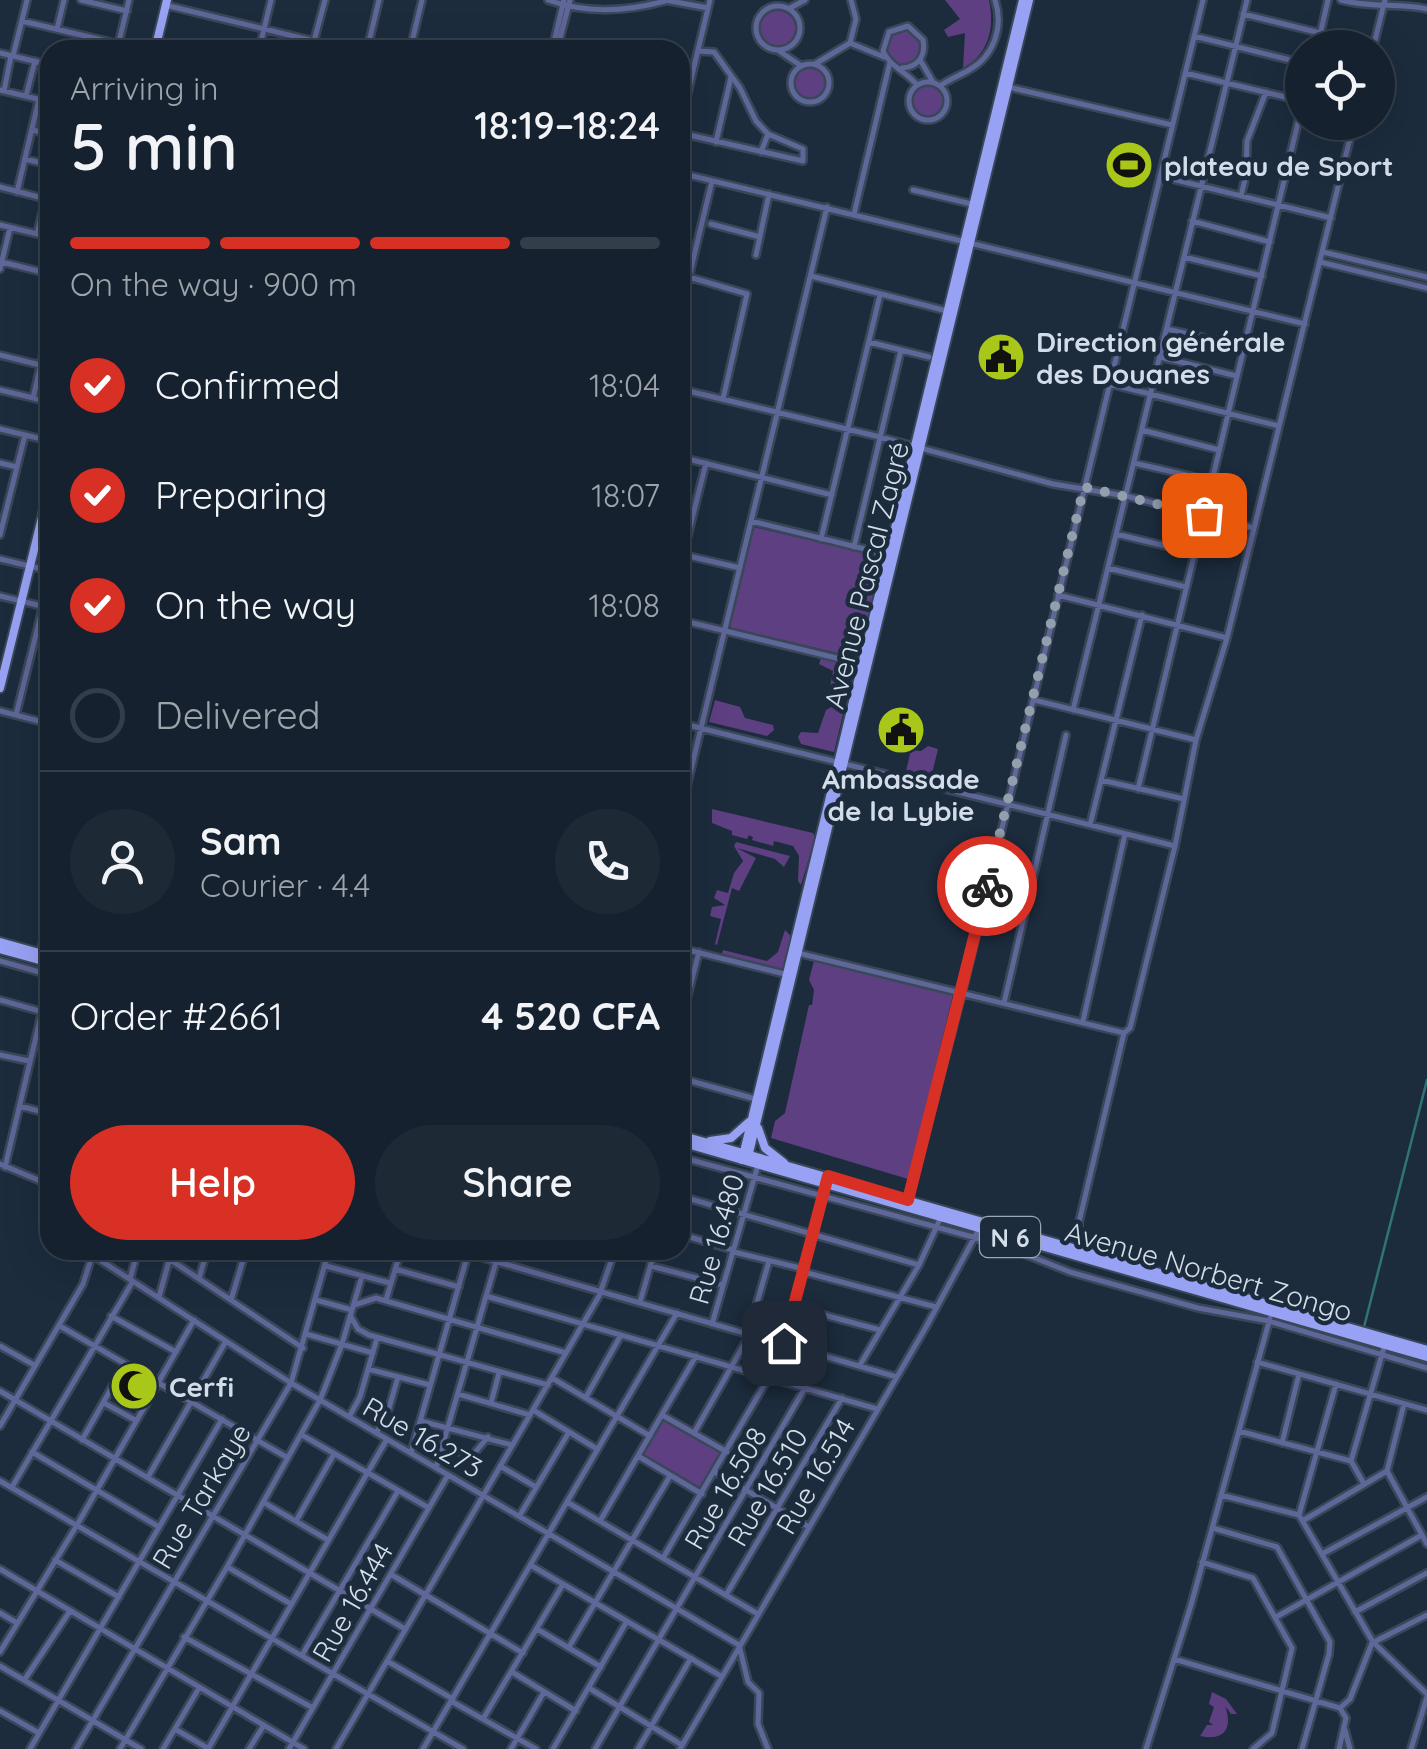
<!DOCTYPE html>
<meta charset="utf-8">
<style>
body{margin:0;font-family:Quicksand,sans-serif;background:#1e2936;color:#f1f3f6;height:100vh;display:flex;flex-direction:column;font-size:38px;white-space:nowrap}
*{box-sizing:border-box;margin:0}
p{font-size:32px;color:#9da3aa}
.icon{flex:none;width:55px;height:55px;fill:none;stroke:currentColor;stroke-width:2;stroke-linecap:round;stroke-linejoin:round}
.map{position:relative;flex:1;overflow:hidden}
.sheet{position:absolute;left:40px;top:40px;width:650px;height:1220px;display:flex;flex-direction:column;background:#15212e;border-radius:30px;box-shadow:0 10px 40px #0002,0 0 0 2px #343e4a}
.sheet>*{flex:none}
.buttons{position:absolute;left:1285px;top:30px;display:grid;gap:20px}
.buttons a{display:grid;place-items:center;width:110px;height:110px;border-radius:50%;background:#15212e;box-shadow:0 10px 40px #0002,0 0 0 2px #343e4a;font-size:50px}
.pin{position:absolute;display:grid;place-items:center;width:85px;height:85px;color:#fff;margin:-42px;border-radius:20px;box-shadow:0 5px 15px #0006}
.courier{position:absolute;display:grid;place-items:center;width:100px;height:100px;margin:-50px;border:8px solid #d93025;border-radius:50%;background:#fff;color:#222;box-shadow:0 2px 12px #0007}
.headline em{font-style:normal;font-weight:600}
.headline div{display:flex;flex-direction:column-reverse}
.headline{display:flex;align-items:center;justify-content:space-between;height:170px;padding:0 30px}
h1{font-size:65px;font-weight:600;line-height:75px}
.bar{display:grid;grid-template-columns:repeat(4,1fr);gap:15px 10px;align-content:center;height:120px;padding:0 30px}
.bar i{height:12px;border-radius:8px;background:#343e4a}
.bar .on{background:#d93025}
.bar p{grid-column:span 4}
.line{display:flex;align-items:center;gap:25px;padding:0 30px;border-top:2px solid #343e4a}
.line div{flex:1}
.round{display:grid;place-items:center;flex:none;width:105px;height:105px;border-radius:52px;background:#1e2936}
ol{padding:0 30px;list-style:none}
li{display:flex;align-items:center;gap:30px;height:110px}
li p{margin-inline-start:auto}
li .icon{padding:10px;border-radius:50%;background:#d93025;color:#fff;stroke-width:4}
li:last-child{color:#9da3aa}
li i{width:55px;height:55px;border:5px solid #343e4a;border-radius:50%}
.action{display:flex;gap:20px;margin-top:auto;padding:20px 30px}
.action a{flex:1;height:115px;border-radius:60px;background:#d93025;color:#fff;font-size:40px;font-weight:600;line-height:115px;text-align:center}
.action a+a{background:#1e2936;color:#f1f3f6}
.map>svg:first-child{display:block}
.green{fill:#5e3f82}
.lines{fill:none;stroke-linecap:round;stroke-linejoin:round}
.stream{stroke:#2f7577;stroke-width:2.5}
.minor-casing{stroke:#394859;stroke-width:10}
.major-casing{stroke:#394859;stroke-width:12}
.minor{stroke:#5f6698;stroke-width:5}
.major{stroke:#97a2f4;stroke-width:8}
.done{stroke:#939fad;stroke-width:10;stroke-dasharray:0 18}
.route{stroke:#d93025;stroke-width:12}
.labels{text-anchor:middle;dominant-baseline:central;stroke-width:9;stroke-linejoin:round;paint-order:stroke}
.shield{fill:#1c2c3d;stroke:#9ca8b5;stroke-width:2.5}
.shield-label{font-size:25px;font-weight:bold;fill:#d3dde9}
.poi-label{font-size:28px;font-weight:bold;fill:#d3dde9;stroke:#1c2c3d;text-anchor:start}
.street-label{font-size:28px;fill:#d3dde9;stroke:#1c2c3d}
</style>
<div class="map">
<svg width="1427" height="1749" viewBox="0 0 1427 1749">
<rect width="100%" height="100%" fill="#1c2c3d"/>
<path class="green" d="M945 0H989C995 28 989 54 963 68L965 33 948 37 944 30 960 19Z
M760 29a18 18 0 1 1 36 0a18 18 0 1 1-36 0Z
M887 48a17 17 0 1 1 34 0a17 17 0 1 1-34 0Z
M793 83a17 17 0 1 1 34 0a17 17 0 1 1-34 0Z
M913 101a16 16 0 1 1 32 0a16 16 0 1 1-32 0Z
M753 527 882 557 858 658 729 627Z
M821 658 854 666 846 699 841 703 829 693 833 671 819 664Z
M715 700 740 707 745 718 773 725 774 730 767 736 709 722Z
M835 705 840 707 843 714 834 752 801 744 798 737 801 732 818 733 826 710Z
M928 746 938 749 931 778 906 771 911 750 921 751Z
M712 809 813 833 815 838 801 885 798 881 799 856 793 846 774 841 773 846 752 840 753 837 749 835 747 839 732 835V831L712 823Z
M736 842 790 856 784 867 775 859 737 848 756 858 739 891 732 888 717 945 715 944 721 919 710 916 712 907 725 905 714 898 717 890 728 893 734 873 743 861 734 846Z
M785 930 791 936 782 972 721 956 723 950 767 961 778 952Z
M814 961 953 995 908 1179 771 1138 775 1121 785 1113 809 1005H812L814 990 809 980Z
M662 1417 723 1453 703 1489 642 1453Z
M1212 1692 1226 1699 1237 1714H1231L1225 1706C1233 1727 1225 1742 1200 1736L1207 1725H1213L1209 1722 1214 1707 1209 1704Z"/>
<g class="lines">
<path class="stream" d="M1364 1327 1427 1080"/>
<g class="minor-casing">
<path id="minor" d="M81 0 127 11
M548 0C587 14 625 12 665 1
M665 0 708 8
M1341 0C1370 8 1398 3 1427 9
M165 5 351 50
M756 28a22 22 0 1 1 44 0a22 22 0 1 1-44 0Z
M790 8 805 0
M1243 14 1320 33
M22 21 119 44
M57 29 64 0
M1194 36 1302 63
M314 41 325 0
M850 43 884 57
M155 47 170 50
M1317 48 1328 0
M1373 48 1385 0
M117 50 129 0
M259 50 271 0
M367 50 379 0
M410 50 422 0
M552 50 564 0
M557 50 570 0
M698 51 714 52 740 88 756 121 768 134 761 152
M779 51 800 65
M0 53 50 65
M13 56 27 0
M920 60 933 82
M791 83a19 19 0 1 1 38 0a19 19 0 1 1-38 0Z
M815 64 850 43 856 19 851 0
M902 68C918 67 926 56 923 40L908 26 889 32 883 51C889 66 907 72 917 85
M1185 73 1302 101
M909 101a19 19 0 1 1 38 0a19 19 0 1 1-38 0Z
M940 86C949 79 959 76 969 70 994 56 1004 27 995 0
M1008 87 1172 125
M0 90 50 102
M4 91 11 56
M26 96 35 61
M680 125 710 0
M32 130 50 134
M680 133 803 161V149L768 134
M716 142 731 77
M25 159 50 165
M680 173 1305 324
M1160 176 1331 218
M0 187 50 200
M913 190 976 205
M17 192 39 99
M1241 196 1246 175 1247 141 1266 92
M854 214 890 62
M1192 221 1270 242
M711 224 760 237
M0 225 50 237
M37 234 50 181
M1323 252 1427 277
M756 255 769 194
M1184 257 1262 276
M2 262 50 274
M1320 262 1427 288
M0 269 10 228
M811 276 951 312
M689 277 747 294 723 399
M680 314 712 181
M1167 329 1244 347
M869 342 929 357
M0 355 40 365
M1160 357 1237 376
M1110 384 1279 426
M680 389 880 437 1053 484 1126 496 1254 528
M0 390 50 402
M33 398 50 325
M0 429 50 441
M1142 430 1219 450
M680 457 832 495
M0 463 17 467
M1134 463 1212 481
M751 521 889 555
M1116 534 1195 553
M0 535 25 435
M821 539 880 295
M854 547 901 350
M680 554 740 568
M683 555 706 463
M0 559 50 571
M1108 568 1186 587
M1058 595 1227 638
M0 596 50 608
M680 620 865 665
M1034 700 1196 740
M1073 710 1247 0
M0 711 50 724
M16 715 43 606
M680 723 1175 846
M1101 780 1184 799
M1138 789 1302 106
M680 815 827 207
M1090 825 1142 615
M680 948 789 975
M40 953 50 914
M798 953 1124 1033
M0 961 50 975
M0 1000 50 1014
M1004 1003 1066 735
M1083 1021 1125 834
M680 1025 699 952
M0 1055 29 1061
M680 1078 759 1100
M20 1106 50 1114
M680 1157 1002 1245 1070 1272 1198 1308 1269 1321 1427 1368
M0 1164 50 1185
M5 1167 50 978
M680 1196 919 1265
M908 1200 962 993 1203 0
M680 1234 733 1250
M1080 1249 1079 1222 1124 1033 1130 1028 1175 846 1196 740 1227 638 1354 122
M456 1250 897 1377
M734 1252 804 1269
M92 1255 291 1383 739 1645 748 1682 759 1693 758 1724 768 1749
M169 1259 303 1348
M326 1266 390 1283
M651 1266 723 1285
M395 1269 459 1287
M804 1272 936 1307
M130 1279 138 1250
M199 1279 207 1250
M486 1296 877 1409
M159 1297 172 1250
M231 1300 246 1250
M316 1300 352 1310
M386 1300 401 1250
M640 1302 655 1250
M354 1305 376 1298 566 1353
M794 1307 880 1330
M111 1316 176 1352
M351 1317 358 1329 369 1335 548 1385
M712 1324 758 1165
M60 1326 288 1458
M306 1334 373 1353
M748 1334 769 1261
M784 1343 827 1182
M0 1346 34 1365
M1257 1362 1427 1410
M860 1365 919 1265 941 1217
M368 1369 430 1385
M552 1378 650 1436
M1336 1384 1299 1515 1373 1642 1427 1694
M0 1391 405 1629
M458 1394 530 1415
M586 1397 621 1335
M104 1403 135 1420
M491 1403 499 1373
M1404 1404 1387 1471 1427 1544
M533 1410 597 1449
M662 1415 727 1452
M349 1417 360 1397 377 1338
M421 1421 512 1445
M0 1426 83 1284 94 1250
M1239 1431 1351 1461 1364 1484
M376 1433 387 1415 398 1377
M694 1433 750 1334
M302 1435 429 1508
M82 1440 125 1364
M1282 1443 1299 1374
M443 1447 472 1456 488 1437
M32 1452 159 1527
M411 1453 469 1250
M638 1456 702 1494
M1351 1461 1385 1344
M500 1466 536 1487
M436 1468 496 1262
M715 1472 809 1527
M148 1477 226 1341
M0 1481 463 1749
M12 1487 133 1281
M1221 1495 1299 1515
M263 1502 328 1540
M567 1502 758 1614
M520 1515 569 1432
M1304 1520 1387 1471
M296 1521 334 1454
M600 1521 696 1356
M1213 1528 1277 1547 1330 1642 1329 1654 1302 1749
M1322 1554 1427 1497
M663 1558 769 1377
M55 1560 119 1597
M1202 1562 1253 1578 1292 1648 1272 1733 1253 1749
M532 1566 721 1676
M229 1568 291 1604
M0 1569 304 1749
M392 1575 523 1653
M726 1595 842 1398
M1355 1612 1427 1573
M0 1613 17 1623
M1276 1617 1422 1535
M537 1629 601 1667
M184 1637 313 1708
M569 1647 670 1476
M0 1652 77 1525 194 1320
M302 1655 398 1491
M1174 1659 1340 1708 1350 1699 1372 1643 1427 1615
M387 1661 453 1699
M0 1666 141 1749
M512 1672 576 1711
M25 1679 70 1611
M589 1688 682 1745
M451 1701 536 1749
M0 1711 39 1733
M483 1719 563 1584
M175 1729 209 1749
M1345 1730 1350 1749
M30 1749 222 1419
M76 1749 291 1383 329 1250
M120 1749 227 1567 320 1400 342 1344 362 1276
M163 1749 199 1688
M208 1749 387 1439
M249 1749 264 1725
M289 1749 448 1475
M336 1749 599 1296 615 1250
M423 1749 677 1313
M511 1749 544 1692
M553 1749 627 1621
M595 1749 824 1355
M638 1749 691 1658
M680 1749 926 1327 979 1229
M1146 1749 1191 1605 1270 1318
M1339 1749 1346 1718 1340 1708
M1411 1749 1427 1697"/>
</g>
<g class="major-casing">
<path id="major" d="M155 50 167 0
M0 688 50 485
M0 942 50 956
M0 949 50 963
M758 1128 765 1148 784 1163
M680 1135 1427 1350
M710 1141 731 1138 749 1122
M680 1142 1427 1357
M742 1160 1023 0
M747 1161 1029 0"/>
</g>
<use href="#minor" class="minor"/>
<use href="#major" class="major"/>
</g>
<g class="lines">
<path class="done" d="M987 886 1084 487 1204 515"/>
<path class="route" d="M784 1343 828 1176 908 1200 987 886"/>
</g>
<defs>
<g id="stadium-disc" transform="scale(2.5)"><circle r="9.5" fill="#a9c719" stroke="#1c2c3d"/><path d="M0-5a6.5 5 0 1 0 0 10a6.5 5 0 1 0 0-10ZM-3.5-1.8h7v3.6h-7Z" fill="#111"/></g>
<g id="civic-disc" transform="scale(2.5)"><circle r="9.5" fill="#a9c719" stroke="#1c2c3d"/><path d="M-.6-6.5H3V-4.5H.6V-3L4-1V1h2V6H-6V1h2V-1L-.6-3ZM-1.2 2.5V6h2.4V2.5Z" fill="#111"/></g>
<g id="mosque-disc" transform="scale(2.5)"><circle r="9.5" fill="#a9c719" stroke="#1c2c3d"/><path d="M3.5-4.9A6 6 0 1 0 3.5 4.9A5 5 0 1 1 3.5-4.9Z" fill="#111"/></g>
</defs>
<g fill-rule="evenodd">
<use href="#stadium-disc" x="1129" y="165"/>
<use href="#civic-disc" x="1001" y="357"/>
<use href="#civic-disc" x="901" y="730"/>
<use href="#mosque-disc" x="134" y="1386"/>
</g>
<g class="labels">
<rect class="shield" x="980" y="1217" width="60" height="40" rx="8"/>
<g class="shield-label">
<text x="1010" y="1237">N 6</text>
</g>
<g class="poi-label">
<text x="1164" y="165">plateau de Sport</text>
<text x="1036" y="341">Direction générale<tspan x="1036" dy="32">des Douanes</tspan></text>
<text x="901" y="778" text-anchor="middle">Ambassade<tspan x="901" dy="32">de la Lybie</tspan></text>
<text x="169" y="1386">Cerfi</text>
</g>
<g class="street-label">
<text transform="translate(866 575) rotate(-76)">Avenue Pascal Zagré</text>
<text transform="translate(716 1239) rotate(-74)">Rue 16.480</text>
<text transform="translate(1209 1271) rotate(16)">Avenue Norbert Zongo</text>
<text transform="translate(423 1437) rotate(30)">Rue 16.273</text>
<text transform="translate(815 1476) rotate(-60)">Rue 16.514</text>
<text transform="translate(767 1487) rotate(-60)">Rue 16.510</text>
<text transform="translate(725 1488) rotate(-60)">Rue 16.508</text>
<text transform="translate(201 1496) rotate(-59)">Rue Tarkaye</text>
<text transform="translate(352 1602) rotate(-60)">Rue 16.444</text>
</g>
</g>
</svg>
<div class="buttons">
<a><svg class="icon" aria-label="locate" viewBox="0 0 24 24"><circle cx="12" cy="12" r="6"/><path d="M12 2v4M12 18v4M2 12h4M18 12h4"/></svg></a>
</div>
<div class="pin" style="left:1204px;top:515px;background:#ea580c"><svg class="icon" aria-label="bag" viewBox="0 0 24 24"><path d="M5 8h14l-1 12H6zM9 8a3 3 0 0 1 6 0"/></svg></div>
<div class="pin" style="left:784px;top:1343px;background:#1f2937"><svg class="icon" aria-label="home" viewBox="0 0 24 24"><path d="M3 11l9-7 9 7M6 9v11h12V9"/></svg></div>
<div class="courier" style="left:987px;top:886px"><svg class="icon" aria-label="bike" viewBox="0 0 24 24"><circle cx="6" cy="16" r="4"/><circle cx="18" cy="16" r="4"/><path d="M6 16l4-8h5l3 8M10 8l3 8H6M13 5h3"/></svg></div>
<section class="sheet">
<div class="headline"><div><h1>5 min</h1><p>Arriving in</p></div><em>18:19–18:24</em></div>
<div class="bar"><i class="on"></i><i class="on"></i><i class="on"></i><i></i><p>On the way · 900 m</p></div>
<ol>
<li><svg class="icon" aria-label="check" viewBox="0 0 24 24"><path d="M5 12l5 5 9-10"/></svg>Confirmed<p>18:04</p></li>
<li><svg class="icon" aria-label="check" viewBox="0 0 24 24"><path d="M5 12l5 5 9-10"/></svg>Preparing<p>18:07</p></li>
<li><svg class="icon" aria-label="check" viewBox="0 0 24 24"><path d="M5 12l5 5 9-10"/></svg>On the way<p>18:08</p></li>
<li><i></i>Delivered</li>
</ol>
<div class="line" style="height:180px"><a class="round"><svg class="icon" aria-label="person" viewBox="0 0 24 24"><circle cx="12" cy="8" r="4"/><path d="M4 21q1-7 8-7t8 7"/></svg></a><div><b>Sam</b><p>Courier · 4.4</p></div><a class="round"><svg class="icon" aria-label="phone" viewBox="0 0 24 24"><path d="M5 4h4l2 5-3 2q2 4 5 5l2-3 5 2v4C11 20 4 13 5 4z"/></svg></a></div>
<div class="line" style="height:130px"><div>Order #2661</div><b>4 520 CFA</b></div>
<div class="action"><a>Help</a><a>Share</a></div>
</section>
</div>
